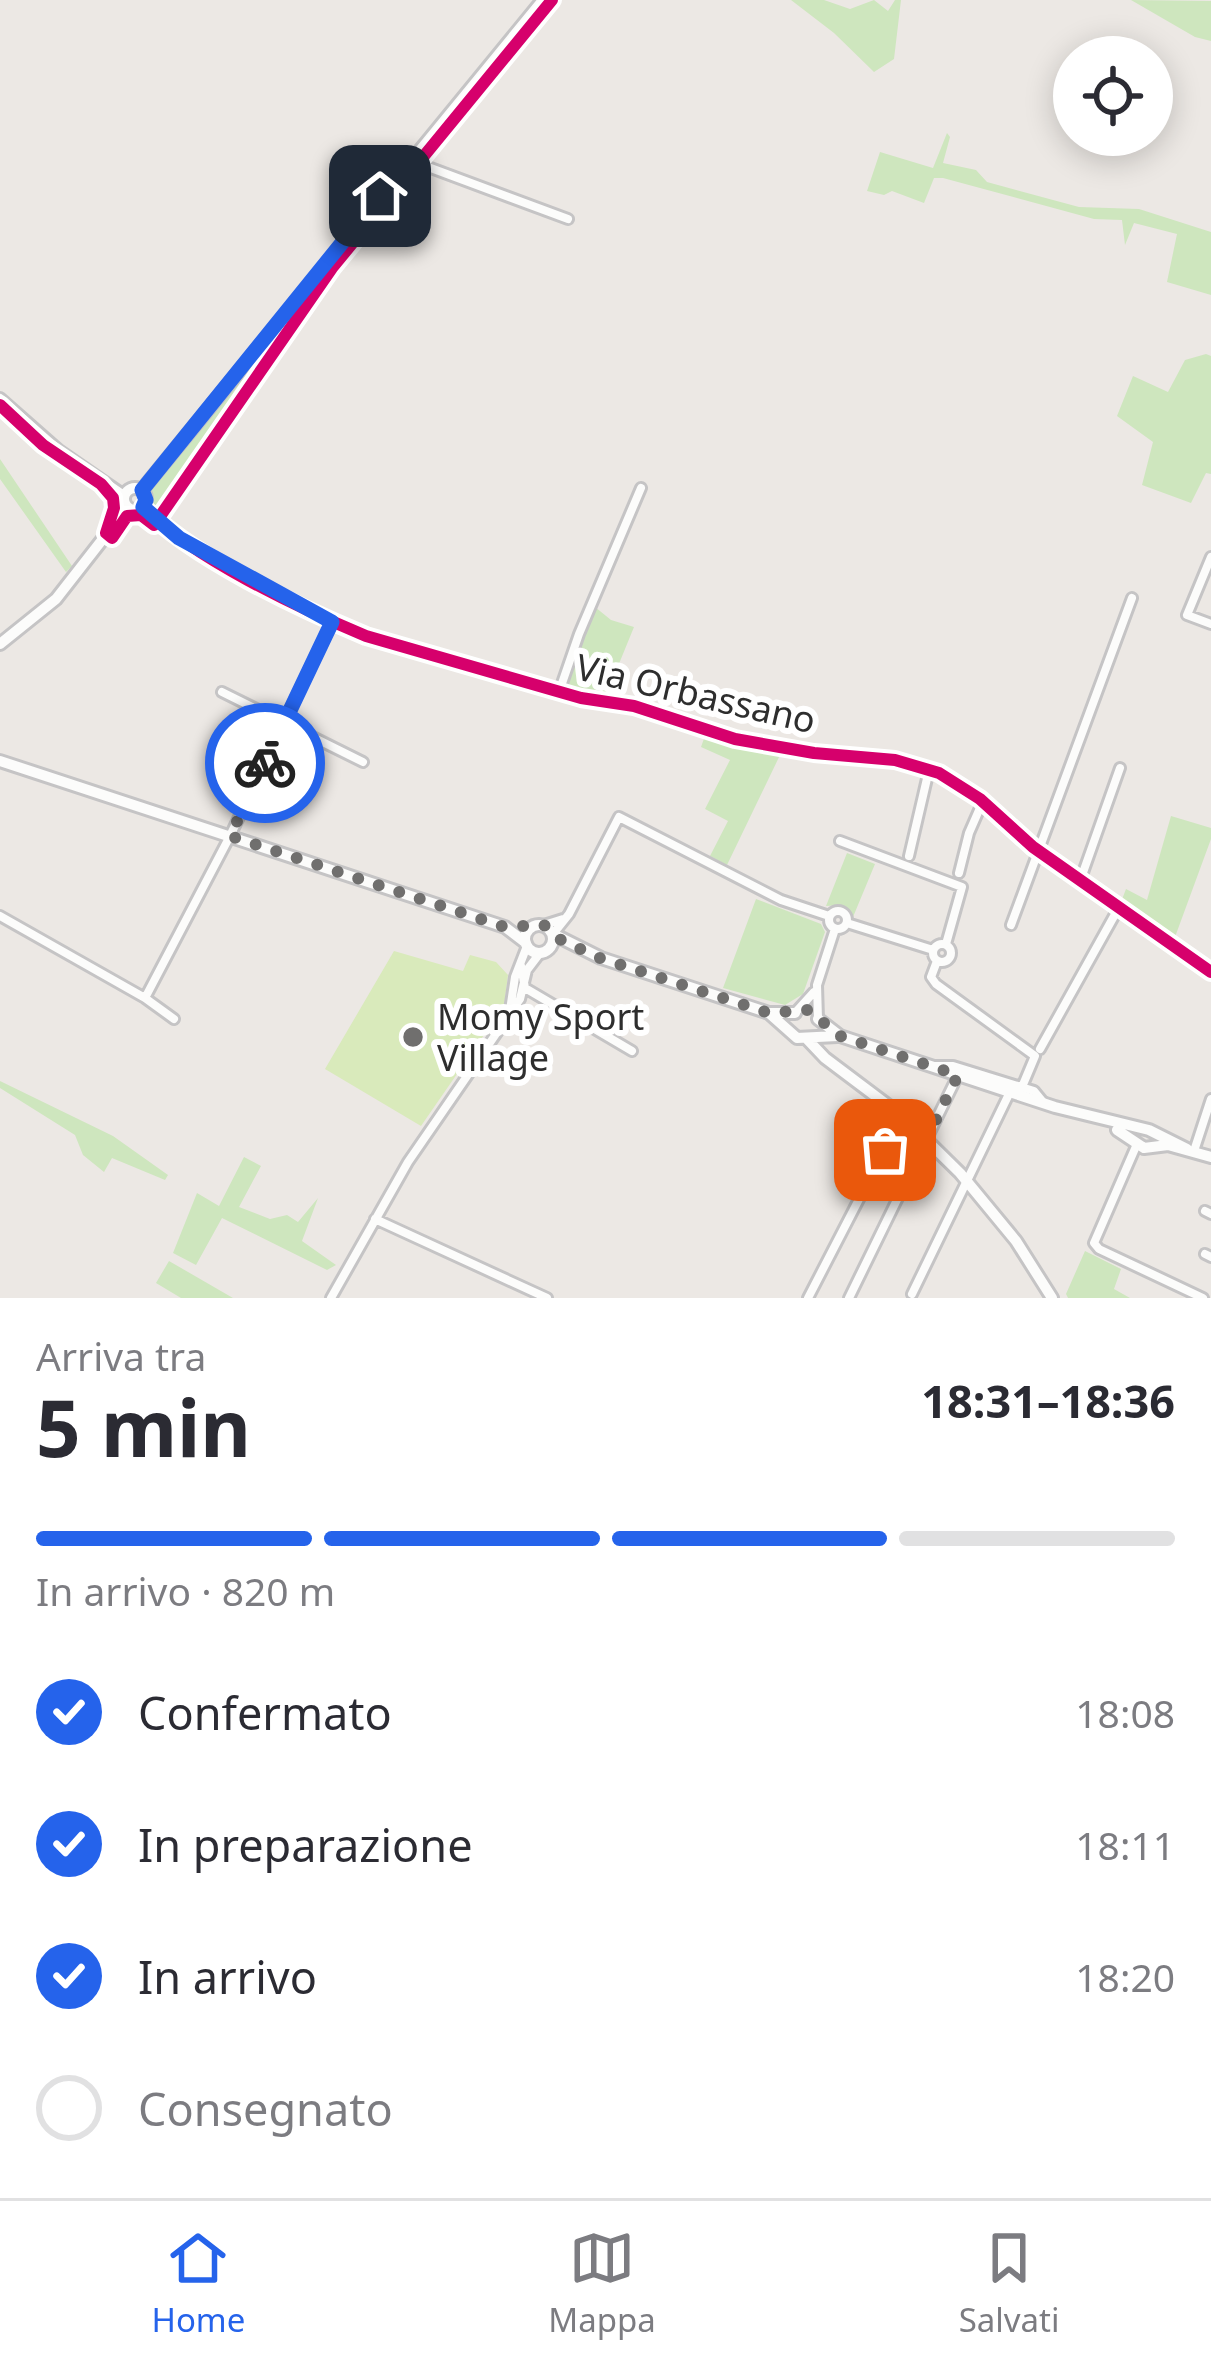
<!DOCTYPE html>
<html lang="it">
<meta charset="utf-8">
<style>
body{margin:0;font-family:"Noto Sans",sans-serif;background:#f2f2f3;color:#2b2b33;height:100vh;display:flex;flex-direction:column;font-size:45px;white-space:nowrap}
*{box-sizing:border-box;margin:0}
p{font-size:39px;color:#7c7c81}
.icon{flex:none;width:66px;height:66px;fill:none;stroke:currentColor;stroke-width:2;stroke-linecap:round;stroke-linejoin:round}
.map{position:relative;height:1298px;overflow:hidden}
.sheet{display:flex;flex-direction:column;background:#fff;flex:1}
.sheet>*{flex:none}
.tools{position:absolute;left:1053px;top:36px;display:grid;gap:24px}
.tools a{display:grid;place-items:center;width:120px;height:120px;border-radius:50%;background:#fff;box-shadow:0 6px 30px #0003;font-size:60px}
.pin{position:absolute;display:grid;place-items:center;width:102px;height:102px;color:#fff;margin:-51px;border-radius:24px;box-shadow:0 6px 18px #0006}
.courier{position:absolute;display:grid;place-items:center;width:120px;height:120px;margin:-60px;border:9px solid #2563eb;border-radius:50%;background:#fff;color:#222;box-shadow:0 3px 15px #0007}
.overview em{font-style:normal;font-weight:700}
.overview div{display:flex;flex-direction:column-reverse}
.overview{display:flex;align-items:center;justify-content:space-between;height:204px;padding:0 36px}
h1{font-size:78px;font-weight:700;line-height:90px}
.bar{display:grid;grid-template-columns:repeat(4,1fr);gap:18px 12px;align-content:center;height:144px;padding:0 36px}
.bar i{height:15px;border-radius:9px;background:#e1e1e2}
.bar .selected{background:#2563eb}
.bar p{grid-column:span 4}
ol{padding:0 36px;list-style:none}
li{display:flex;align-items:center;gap:36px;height:132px}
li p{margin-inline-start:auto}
li .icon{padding:12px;border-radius:50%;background:#2563eb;color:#fff;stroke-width:4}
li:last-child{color:#7c7c81}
li i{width:66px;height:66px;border:6px solid #e1e1e2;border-radius:50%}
.dock{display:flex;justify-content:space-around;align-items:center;height:168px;border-top:3px solid #e1e1e2;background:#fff;font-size:33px;color:#7c7c81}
.dock a{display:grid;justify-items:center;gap:6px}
.dock .selected{color:#2563eb}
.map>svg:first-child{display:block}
.green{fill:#cee6be}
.pitch{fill:#d9eabb}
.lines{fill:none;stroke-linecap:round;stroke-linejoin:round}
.street-casing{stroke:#c5c4c5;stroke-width:14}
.secondary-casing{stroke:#c5c4c5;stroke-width:16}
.street{stroke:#fcfcfb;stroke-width:8}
.secondary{stroke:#fcfcfb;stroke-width:10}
.cycleway-casing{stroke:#fff;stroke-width:20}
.cycleway{stroke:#d6006c;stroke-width:12}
.done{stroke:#706f6e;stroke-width:12;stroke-dasharray:0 21.6}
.route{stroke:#2563eb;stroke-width:15}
.poi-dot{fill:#706f6e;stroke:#fff;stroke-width:4.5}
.labels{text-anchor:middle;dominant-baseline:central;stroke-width:12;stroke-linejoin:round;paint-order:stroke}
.street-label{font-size:36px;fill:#2e2e2e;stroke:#fff}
.poi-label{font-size:36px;fill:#2e2e2e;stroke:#fff;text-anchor:start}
</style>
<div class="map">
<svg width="1211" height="1298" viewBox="0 0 1211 1298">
<rect width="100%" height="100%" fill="#ece8e4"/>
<path class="green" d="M791 0H824L850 9 874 0 888 11 895 0H901L894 59 874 72 834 33Z
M1131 0 1211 1V41L1195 37Z
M947 133 950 137 943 163 976 170 987 182 1079 207 1139 209 1211 232V295L1167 282 1177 234 1134 223 1125 245 1122 220 1094 219 943 178H934L924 203 892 191 884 195 867 191 880 152 933 168Z
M326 272 158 517 151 510 150 487Z
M1206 354 1211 356V474L1206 473 1191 503 1142 485 1153 442 1117 416 1133 376 1168 392 1185 360Z
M0 459 72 566 66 572 0 479Z
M595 607 611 620 634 627 605 698 567 690 564 682Z
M706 733 781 753 727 865 710 856 728 821 705 809 730 760 701 747Z
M1171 816 1211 828V839L1175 937 1121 902 1126 889 1147 900Z
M847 853 875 864 853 917 842 905 826 906Z
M756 899 821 924 825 932 803 994 785 1005 723 988Z
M0 1081 113 1136 168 1175 165 1180 112 1158 104 1172 83 1155 75 1135 0 1088Z
M244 1157 261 1166 239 1207 270 1219 287 1215 298 1222 318 1198 302 1241 336 1265 327 1270 222 1218 196 1265 173 1253 197 1193 219 1206Z
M1085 1251 1121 1269 1114 1289 1130 1298H1068L1066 1294Z
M169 1261 233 1298H181L156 1283Z"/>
<path class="pitch" d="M394 951 463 971 470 955 496 962 508 975 504 1006 421 1126 325 1069Z"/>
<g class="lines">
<g class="street-casing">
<path id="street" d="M412 161 568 219
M0 398 59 450 124 495
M143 507C193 558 299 608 366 636L581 698 634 706 735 739 814 753 895 760 939 773 980 799 1033 847 1211 972
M1211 557 1187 615 1211 624
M222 692 363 762
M559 692 579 634 641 488
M217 748 262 769
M840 841 962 887 946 944
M909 856 929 770
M959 873 969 833 983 801
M1080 881 1120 768
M829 920a9 9 0 1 1 18 0a9 9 0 1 1-18 0Z
M0 916 145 998 174 1019
M847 923 933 950
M544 925 563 919
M1011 925 1132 598
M553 934 569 914 619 817 781 900 829 916
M933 953a9 9 0 1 1 18 0a9 9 0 1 1-18 0Z
M937 961 931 977 936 984 1035 1056 1022 1087
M521 966 525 988 632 1051
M145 998 230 836 332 622
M510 1010 515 977 527 946
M795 1013 814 992
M818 1019 817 985 835 929
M1040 1049 1118 909
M935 1066H953L1034 1091 1043 1102
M1137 1144 1094 1243 1099 1249 1203 1298
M1194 1151 1211 1099
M1205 1211 1211 1214
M375 1219 547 1298
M1205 1254 1211 1257
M912 1294 1010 1092
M331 1298 408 1162 520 999 527 970 540 953
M808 1298 902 1116
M849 1298 958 1075"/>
</g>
<g class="secondary-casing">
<path id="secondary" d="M124 499a11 11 0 1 1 22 0a11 11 0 1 1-22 0Z
M142 490 543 0
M0 644 56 599 127 508
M0 761 505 927 526 943
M525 939a14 14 0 1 1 28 0a14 14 0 1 1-28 0Z
M553 934 601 958 769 1013H795
M770 1014 797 1038 837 1036
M818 1019 840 1036 1055 1107 1149 1130 1187 1149
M807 1039 825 1058 902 1116 960 1173 1016 1241 1052 1298
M1117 1130 1144 1148 1168 1145 1211 1157"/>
</g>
<use href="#street" class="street"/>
<use href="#secondary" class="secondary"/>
<g class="cycleway-casing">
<path id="cycleway" d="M0 405 43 445 101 484 113 498 114 508 106 533 112 538 127 516 141 515 154 525 332 268 552 0
M143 507C193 558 299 608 366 636L581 698 634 706 735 739 814 753 895 760 939 773 980 799 1033 847 1211 972"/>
</g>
<use href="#cycleway" class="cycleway"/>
</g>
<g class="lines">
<path class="done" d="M265 763 230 836 505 927 544 925 561 940 600 958 769 1013 808 1010 840 1036 958 1075 927 1138 902 1116 885 1150"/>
<path class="route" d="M265 763 332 622 179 538 143 507 146 500 142 490 380 196"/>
</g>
<circle class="poi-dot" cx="413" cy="1037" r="12"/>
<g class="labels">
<g class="street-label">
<text transform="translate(696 693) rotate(13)">Via Orbassano</text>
</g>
<g class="poi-label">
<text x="437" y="1016">Momy Sport<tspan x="437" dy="41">Village</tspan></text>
</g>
</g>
</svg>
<div class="tools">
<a><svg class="icon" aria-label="locate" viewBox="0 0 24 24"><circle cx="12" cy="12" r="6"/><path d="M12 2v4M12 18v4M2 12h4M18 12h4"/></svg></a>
</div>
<div class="pin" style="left:885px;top:1150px;background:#ea580c"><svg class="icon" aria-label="bag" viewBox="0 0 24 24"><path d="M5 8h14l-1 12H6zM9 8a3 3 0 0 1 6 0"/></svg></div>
<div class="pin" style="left:380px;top:196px;background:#1f2937"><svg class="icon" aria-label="home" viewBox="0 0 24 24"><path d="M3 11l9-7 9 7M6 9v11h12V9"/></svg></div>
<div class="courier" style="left:265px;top:763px"><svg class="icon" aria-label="bike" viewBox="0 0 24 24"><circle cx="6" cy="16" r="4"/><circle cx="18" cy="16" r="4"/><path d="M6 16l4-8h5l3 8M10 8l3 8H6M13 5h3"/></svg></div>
</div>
<section class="sheet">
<div class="overview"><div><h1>5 min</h1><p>Arriva tra</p></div><em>18:31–18:36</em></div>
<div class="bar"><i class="selected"></i><i class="selected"></i><i class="selected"></i><i></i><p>In arrivo · 820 m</p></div>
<ol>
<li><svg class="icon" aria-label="check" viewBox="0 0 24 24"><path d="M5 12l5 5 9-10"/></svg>Confermato<p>18:08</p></li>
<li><svg class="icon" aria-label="check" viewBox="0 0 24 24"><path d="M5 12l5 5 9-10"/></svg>In preparazione<p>18:11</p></li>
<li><svg class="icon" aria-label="check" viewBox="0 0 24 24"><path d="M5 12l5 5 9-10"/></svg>In arrivo<p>18:20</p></li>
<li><i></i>Consegnato</li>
</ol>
</section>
<nav class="dock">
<a class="selected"><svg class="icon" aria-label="home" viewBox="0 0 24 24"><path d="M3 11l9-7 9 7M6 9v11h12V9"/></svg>Home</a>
<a><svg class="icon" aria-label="map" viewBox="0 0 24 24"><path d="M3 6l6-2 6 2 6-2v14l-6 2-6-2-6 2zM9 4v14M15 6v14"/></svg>Mappa</a>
<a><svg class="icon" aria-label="saved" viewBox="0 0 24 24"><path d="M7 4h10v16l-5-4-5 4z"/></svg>Salvati</a>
</nav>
